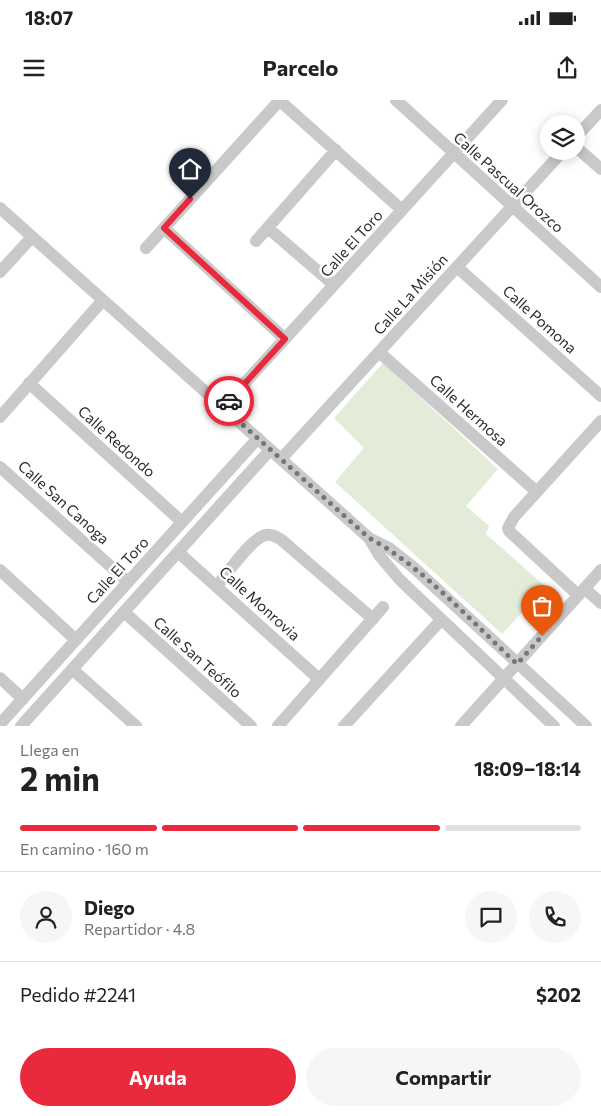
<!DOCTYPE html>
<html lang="es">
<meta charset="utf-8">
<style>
body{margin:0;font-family:Commissioner,sans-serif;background:#f6f6f6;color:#222;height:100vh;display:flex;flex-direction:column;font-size:19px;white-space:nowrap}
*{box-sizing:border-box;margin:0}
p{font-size:16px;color:#767676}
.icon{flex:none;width:28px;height:28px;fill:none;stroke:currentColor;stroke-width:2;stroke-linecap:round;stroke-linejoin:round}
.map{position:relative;height:626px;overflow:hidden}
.panel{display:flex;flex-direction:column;background:#fff;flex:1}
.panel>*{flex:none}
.buttons{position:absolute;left:540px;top:15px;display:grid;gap:10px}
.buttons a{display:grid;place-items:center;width:45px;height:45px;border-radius:50%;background:#fff;box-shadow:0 2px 12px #0003;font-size:25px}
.pin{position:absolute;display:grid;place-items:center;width:42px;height:42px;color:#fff;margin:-51px -21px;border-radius:50% 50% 50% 0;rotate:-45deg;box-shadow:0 0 5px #0007}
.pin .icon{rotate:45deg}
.courier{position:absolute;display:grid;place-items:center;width:50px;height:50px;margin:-25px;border:4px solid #e82a3c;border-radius:50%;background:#fff;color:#222;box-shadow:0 1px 6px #0007}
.summary em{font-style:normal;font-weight:700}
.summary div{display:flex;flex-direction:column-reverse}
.summary{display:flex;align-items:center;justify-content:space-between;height:85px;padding:0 20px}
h1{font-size:32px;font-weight:700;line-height:38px}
.bar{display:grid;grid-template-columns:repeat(4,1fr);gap:8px 5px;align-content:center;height:60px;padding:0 20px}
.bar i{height:6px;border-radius:4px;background:#e0e0e0}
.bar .selected{background:#e82a3c}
.bar p{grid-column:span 4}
.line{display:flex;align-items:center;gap:12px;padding:0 20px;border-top:1px solid #e0e0e0}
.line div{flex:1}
.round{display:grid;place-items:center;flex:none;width:52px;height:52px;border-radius:26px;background:#f6f6f6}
.button{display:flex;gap:10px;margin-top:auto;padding:10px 20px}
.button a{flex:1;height:58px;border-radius:30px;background:#e82a3c;color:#fff;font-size:20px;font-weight:700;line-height:58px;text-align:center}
.button a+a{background:#f6f6f6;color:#222}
.status{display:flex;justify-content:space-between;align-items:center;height:35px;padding:0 25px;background:#fff;direction:ltr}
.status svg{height:14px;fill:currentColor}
header{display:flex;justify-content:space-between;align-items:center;height:65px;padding:0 20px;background:#fff;font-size:22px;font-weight:700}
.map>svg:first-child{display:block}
.green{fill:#e3ebd9}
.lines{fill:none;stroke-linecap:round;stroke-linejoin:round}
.street{stroke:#c9c9c9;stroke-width:12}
.done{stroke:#767676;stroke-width:5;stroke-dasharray:0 9}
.route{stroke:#e82a3c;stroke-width:6}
.labels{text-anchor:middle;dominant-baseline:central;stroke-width:5;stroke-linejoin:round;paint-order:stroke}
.street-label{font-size:15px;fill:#2c2c2c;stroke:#fff}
</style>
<div class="status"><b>18:07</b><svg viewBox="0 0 49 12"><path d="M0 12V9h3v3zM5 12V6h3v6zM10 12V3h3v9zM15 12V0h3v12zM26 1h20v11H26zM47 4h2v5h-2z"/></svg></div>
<header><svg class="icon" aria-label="menu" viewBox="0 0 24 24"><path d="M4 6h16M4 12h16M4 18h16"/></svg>Parcelo<svg class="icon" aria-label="share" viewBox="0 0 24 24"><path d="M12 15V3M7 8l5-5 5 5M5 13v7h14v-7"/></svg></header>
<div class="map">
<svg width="601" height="626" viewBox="0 0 601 626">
<rect width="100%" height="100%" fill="#fff"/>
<path class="green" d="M383 263 498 369 466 406 489 426 486 434 546 487 502 534 335 382 364 348 334 318Z"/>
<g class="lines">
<path class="street" d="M279 0 402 110
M396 0 601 187
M576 37 601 10
M576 47 601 69
M0 108 369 438 389 448 413 467 586 626
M164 128 285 239
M268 128 334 185
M256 141 336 50
M146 148 280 0
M457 167 601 296
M0 172 32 137
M379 252 537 392
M29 283 182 422
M223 307 502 0
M0 317 103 200
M281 359 563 51
M0 367 128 482
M369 438 379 455 400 480 554 626
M178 452 319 579
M0 470 76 540
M217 486C227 474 252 437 266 435 273 434 279 438 284 442L373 519
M585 489 601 503
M578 495 509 431 508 428 514 417 601 321
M124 512 251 626
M72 569 136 626
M0 578 23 599
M0 624 258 338
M21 626 270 350
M278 626 383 507
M344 626 441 520
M461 626 601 470"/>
</g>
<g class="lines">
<path class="done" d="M229 301 223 307 369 438C421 465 473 523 517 564L542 536"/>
<path class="route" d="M190 99 164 128 285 239 229 301"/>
</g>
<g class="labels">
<g class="street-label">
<text transform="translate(509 82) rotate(42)">Calle Pascual Orozco</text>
<text transform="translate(351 143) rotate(-48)">Calle El Toro</text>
<text transform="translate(410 194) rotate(-48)">Calle La Misión</text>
<text transform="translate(540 219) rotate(42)">Calle Pomona</text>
<text transform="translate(469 310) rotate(42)">Calle Hermosa</text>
<text transform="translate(117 341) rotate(42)">Calle Redondo</text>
<text transform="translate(64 402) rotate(42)">Calle San Canoga</text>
<text transform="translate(117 470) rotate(-48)">Calle El Toro</text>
<text transform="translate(260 503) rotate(42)">Calle Monrovia</text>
<text transform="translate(198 557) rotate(42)">Calle San Teófilo</text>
</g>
</g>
</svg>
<div class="buttons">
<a><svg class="icon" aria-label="layers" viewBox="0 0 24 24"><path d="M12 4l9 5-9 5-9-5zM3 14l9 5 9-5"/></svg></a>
</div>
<div class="pin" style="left:542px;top:536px;background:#ea580c"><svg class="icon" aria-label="bag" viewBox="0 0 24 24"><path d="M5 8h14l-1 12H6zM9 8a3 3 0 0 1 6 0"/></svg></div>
<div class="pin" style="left:190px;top:99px;background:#1f2937"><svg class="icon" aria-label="home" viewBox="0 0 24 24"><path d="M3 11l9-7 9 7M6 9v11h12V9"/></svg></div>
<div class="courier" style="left:229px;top:301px"><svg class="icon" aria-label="car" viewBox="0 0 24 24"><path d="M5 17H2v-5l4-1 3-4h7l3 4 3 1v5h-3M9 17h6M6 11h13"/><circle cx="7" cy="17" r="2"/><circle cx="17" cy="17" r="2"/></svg></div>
</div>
<section class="panel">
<div class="summary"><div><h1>2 min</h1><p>Llega en</p></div><em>18:09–18:14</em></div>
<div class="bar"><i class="selected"></i><i class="selected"></i><i class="selected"></i><i></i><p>En camino · 160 m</p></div>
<div class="line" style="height:90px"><a class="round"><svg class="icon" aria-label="person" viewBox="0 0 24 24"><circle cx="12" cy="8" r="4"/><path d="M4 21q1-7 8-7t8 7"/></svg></a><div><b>Diego</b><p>Repartidor · 4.8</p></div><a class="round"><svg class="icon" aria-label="chat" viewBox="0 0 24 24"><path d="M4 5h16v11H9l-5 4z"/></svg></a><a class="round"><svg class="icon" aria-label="phone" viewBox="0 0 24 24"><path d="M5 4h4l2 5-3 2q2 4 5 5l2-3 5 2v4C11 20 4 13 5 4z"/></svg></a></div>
<div class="line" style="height:65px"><div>Pedido #2241</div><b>$202</b></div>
<div class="button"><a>Ayuda</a><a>Compartir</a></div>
</section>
